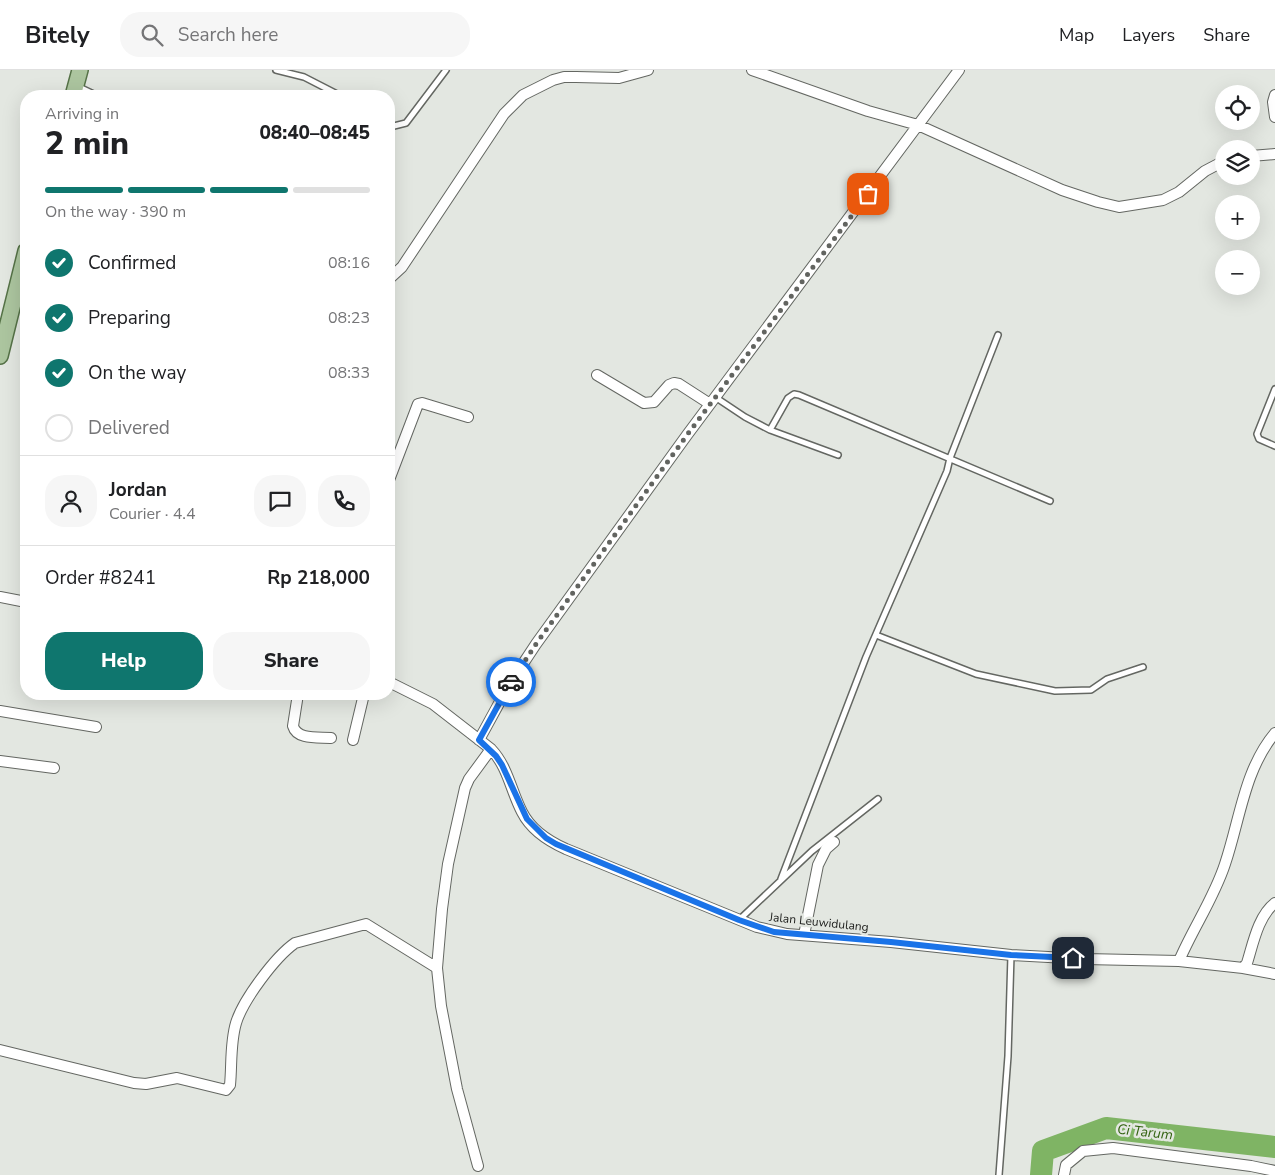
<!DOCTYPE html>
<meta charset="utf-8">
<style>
body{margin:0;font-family:"Nunito Sans",sans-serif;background:#f6f6f6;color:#202124;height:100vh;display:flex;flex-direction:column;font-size:19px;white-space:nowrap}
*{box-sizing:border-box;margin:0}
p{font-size:16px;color:#757577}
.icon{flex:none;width:28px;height:28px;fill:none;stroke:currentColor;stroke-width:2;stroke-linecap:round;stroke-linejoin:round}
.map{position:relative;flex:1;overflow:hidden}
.side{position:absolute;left:20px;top:20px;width:375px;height:610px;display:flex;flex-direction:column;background:#fff;border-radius:20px;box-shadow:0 5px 20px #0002}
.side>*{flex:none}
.controls{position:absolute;left:1215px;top:15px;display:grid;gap:10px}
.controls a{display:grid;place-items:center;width:45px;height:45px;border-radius:50%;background:#fff;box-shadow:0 5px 20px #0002;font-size:25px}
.pin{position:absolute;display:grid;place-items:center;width:42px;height:42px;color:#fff;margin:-21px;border-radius:10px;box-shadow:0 2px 8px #0006}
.courier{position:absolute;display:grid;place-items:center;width:50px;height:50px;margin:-25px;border:4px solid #1a73e8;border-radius:50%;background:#fff;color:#222;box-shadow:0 1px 6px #0007}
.headline em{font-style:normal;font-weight:800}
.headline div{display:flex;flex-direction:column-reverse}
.headline{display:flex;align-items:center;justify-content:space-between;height:85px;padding:0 25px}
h1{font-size:32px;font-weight:800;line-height:38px}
.bar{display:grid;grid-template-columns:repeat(4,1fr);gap:8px 5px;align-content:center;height:60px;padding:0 25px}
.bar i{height:6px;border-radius:4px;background:#e0e0e0}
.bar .active{background:#0f766e}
.bar p{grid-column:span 4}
.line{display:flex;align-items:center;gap:12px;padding:0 25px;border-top:1px solid #e0e0e0}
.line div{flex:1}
.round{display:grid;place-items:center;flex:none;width:52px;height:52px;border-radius:20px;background:#f6f6f6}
ol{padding:0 25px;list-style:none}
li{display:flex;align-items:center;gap:15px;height:55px}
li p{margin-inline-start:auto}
li .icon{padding:5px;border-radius:50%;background:#0f766e;color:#fff;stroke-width:4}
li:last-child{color:#757577}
li i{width:28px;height:28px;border:2px solid #e0e0e0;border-radius:50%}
.action{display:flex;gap:10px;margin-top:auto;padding:10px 25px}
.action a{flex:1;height:58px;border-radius:20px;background:#0f766e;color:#fff;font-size:20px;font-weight:800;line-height:58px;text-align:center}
.action a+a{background:#f6f6f6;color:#202124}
header{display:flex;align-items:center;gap:30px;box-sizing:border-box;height:70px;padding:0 25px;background:#fff;border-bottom:1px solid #e0e0e0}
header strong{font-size:24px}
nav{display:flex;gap:28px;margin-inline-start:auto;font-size:18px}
.search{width:350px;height:45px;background:#f6f6f6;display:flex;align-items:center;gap:12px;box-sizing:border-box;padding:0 18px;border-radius:20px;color:#757577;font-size:19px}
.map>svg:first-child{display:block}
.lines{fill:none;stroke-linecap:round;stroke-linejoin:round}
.river{stroke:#7fb464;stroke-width:22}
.service-casing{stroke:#646762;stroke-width:8}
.minor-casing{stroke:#646762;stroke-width:12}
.primary-casing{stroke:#557247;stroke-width:18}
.service{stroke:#fff;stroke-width:5}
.minor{stroke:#fff;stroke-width:10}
.primary{stroke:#acc59f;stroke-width:15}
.done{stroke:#626460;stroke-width:5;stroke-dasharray:0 9}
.route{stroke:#1a73e8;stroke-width:6}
.labels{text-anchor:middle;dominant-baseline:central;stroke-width:5;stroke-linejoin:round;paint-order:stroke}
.street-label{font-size:12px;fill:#1c1d1b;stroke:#e3e7e1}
.water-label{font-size:14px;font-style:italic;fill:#31620f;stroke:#e3e7e1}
</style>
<header>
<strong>Bitely</strong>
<div class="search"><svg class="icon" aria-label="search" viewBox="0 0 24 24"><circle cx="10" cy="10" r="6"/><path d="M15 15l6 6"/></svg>Search here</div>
<nav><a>Map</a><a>Layers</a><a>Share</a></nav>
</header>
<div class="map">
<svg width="1275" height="1105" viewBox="0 0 1275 1105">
<rect width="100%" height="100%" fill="#e3e7e1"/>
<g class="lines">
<path class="river" d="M1041 1105 1043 1081 1106 1058 1275 1077"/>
<g class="service-casing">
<path id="service" d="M276 0 304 7 341 26
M77 16 98 26
M389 53 394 56 406 53 446 0
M1275 319 1257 364 1259 369 1275 376
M715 327 745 347 770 360 838 385
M770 360 788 328 794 324 799 325 1050 431
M876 565 976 604 1055 621 1091 620 1107 609 1143 597
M781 809 866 587 947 401 950 388 998 265
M739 850 812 781 878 729
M999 1105 1008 986 1011 885"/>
</g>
<g class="minor-casing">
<path id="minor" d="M752 0 868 41 918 55 1062 120 1098 132 1119 137 1163 130 1179 122 1205 101 1224 91
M1275 25 1273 32 1275 47
M1251 86 1275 84
M389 209 402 197 504 44 523 25 553 10 564 7H576L619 8 648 0
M597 305 644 333 654 332 669 315 674 313 679 314 710 334
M389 410 418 334 422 333 468 347
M0 527 26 532
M389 612 433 634 491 679C508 697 511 721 522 742 531 760 548 771 566 779L757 857 787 864 891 872 1011 885 1085 889 1179 891 1243 898 1275 904
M298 624 293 656C297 670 318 667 331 668
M0 641 96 657
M353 670 364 624
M479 670 509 615 536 574 687 365 959 0
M0 691 54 698
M804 865 818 795 826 779 834 772
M1179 891C1193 858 1214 828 1225 794 1240 750 1244 700 1275 663
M1243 898 1247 893C1253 874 1258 846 1275 833
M0 980 134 1013 146 1014 177 1008 226 1020 230 1015C232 995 230 973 236 953 243 930 275 887 295 873L366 854 437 898
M478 1096 457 1019 441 936 437 898 442 839 448 794 465 718 469 709 491 679
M1064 1105 1066 1095 1083 1081 1113 1078 1251 1096 1275 1101"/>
</g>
<g class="primary-casing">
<path id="primary" d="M73 26 80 0
M0 286 26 181"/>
</g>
<use href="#service" class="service"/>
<use href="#minor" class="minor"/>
<use href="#primary" class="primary"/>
</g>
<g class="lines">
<path class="done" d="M511 612 536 574 687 365 868 124"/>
<path class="route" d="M511 612 479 670 496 686 502 695 527 749 546 768 556 774 739 850 774 862 891 872 1011 885 1073 888"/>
</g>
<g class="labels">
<g class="street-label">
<text transform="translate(819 852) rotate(6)">Jalan Leuwidulang</text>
</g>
<g class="water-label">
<text transform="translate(1145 1062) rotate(6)">Ci Tarum</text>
</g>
</g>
</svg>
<div class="controls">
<a><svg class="icon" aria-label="locate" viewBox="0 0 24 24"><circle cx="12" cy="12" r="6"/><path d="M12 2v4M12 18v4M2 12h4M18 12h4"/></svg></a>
<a><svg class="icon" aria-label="layers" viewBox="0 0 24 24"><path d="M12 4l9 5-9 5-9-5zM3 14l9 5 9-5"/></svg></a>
<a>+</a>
<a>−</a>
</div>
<div class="pin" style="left:868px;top:124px;background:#ea580c"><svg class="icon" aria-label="bag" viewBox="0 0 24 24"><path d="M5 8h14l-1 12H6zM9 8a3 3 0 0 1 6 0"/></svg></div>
<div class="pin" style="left:1073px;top:888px;background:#1f2937"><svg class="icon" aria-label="home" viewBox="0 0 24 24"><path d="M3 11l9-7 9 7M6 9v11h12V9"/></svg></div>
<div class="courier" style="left:511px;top:612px"><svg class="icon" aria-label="car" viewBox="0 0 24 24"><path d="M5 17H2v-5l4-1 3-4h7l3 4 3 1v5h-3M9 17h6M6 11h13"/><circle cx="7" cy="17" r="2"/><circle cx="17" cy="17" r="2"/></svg></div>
<section class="side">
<div class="headline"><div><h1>2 min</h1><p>Arriving in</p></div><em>08:40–08:45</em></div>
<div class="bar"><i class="active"></i><i class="active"></i><i class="active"></i><i></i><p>On the way · 390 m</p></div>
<ol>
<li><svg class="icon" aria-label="check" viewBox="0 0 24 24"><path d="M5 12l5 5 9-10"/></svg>Confirmed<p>08:16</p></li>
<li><svg class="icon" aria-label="check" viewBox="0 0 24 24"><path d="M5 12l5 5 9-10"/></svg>Preparing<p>08:23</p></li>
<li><svg class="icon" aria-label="check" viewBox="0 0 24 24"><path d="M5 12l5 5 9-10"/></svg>On the way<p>08:33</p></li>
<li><i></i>Delivered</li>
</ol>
<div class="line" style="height:90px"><a class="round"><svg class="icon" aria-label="person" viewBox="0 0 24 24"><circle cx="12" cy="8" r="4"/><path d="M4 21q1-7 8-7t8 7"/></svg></a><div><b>Jordan</b><p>Courier · 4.4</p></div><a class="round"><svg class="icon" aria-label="chat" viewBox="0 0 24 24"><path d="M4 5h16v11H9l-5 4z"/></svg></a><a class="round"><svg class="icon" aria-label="phone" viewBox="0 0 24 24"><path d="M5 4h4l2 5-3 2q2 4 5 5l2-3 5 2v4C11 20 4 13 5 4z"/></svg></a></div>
<div class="line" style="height:65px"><div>Order #8241</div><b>Rp 218,000</b></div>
<div class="action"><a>Help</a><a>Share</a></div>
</section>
</div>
